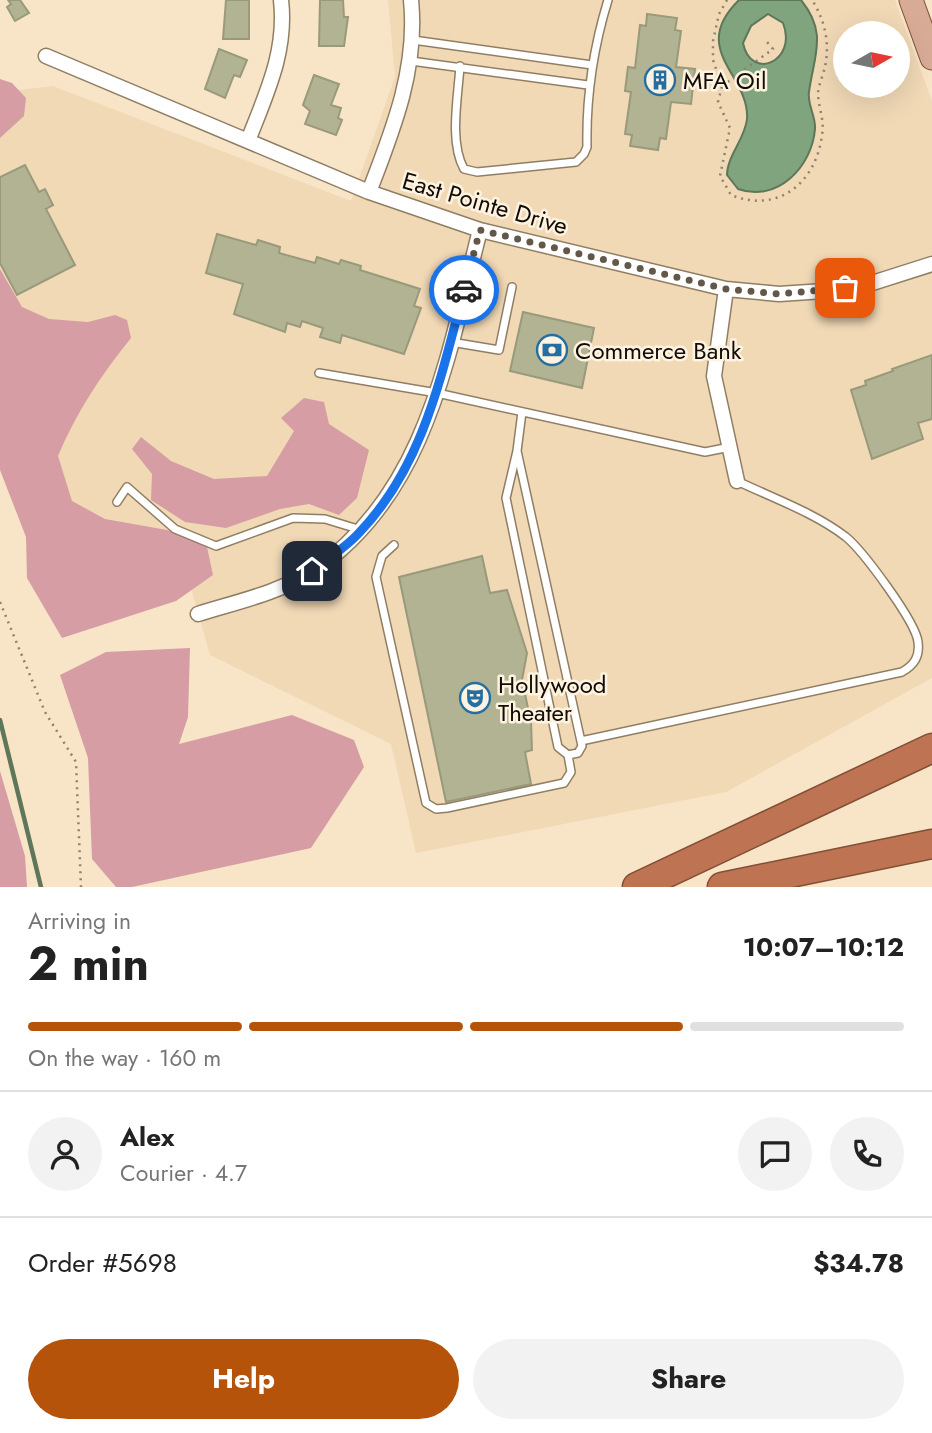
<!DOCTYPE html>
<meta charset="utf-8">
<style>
body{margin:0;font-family:Jost,sans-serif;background:#f2f2f2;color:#222;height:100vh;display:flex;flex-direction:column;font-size:26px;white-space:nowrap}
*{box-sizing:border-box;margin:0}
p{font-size:23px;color:#767676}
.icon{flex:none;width:38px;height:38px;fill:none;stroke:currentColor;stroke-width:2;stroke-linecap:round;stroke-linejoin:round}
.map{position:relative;height:887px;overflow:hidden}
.drawer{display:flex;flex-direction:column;background:#fff;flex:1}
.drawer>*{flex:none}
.needle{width:46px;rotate:81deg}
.fabs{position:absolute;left:833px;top:21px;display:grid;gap:14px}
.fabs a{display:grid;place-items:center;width:77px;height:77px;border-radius:50%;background:#fff;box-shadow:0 7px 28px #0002;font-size:35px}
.pin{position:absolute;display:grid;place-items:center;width:60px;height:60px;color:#fff;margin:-30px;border-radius:14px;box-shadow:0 4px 10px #0006}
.courier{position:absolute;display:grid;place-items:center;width:70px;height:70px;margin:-35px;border:5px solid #1a73e8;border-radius:50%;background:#fff;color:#222;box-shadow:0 2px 9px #0007}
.summary em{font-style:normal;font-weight:700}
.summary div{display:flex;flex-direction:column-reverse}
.summary{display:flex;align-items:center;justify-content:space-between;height:119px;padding:0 28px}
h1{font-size:46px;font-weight:700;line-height:52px}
.bar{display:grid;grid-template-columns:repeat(4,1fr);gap:10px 7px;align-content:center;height:84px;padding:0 28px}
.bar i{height:9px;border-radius:5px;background:#e0e0e0}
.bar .selected{background:#b45309}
.bar p{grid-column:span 4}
.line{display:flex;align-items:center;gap:18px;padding:0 28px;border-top:2px solid #e0e0e0}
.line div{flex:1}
.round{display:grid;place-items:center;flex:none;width:74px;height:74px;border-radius:37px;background:#f2f2f2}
.button{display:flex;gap:14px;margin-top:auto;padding:14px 28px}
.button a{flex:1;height:80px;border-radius:42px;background:#b45309;color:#fff;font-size:28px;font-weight:700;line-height:80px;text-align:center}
.button a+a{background:#f2f2f2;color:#222}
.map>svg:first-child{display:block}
.built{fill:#f1d9b6;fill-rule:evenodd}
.forest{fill:#d69da4}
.water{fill:#7fa47e;stroke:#5e7659;stroke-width:2;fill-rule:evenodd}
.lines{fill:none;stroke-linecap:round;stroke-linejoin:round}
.stream{stroke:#5e7659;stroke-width:4.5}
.building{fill:#b1b393;stroke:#989a7b;stroke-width:2}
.service-casing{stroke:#907e64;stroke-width:10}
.minor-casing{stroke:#907e64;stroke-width:17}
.primary-casing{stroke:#814f36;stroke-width:25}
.motorway-casing{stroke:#814f36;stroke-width:31}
.path{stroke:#8f816e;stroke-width:2.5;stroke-dasharray:2 5;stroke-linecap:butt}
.service{stroke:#fff;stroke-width:7}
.minor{stroke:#fff;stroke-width:14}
.primary{stroke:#d8ab97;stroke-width:23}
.motorway{stroke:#be7352;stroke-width:28}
.done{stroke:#625748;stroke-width:7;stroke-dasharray:0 12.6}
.route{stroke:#1a73e8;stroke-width:9}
.labels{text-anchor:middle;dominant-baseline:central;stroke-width:5;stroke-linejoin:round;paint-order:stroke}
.poi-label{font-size:24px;fill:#110b03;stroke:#fef3e1;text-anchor:start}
.street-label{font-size:24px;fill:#110b03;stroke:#fef3e1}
</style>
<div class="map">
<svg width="932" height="887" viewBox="0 0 932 887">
<rect width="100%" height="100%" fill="#f8e4c7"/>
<path class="built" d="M388 0H895L932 101V678L726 792 416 853 391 744 210 655 178 542 119 531 68 504 0 271V92L53 86 351 201 395 77ZM845 33H898V86H845Z"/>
<path class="forest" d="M0 79 12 83 26 98 24 116 0 138Z
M0 269 22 307 49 319 88 322 115 315 127 320 131 338C101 375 76 413 58 456L72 501 105 519 167 530 207 547 213 575 176 601 62 638 27 578 26 537 0 470Z
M304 398 324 402 329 424 369 450 357 498 339 515 309 504 280 509 226 528 185 522 151 500 152 474 132 449 141 437 171 461 214 479 267 476 294 431 281 418Z
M190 648 188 717 179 744 292 715 354 740 364 767 311 848 132 887H116L92 859 88 758 60 675 106 652Z
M0 771 25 856 27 887H0Z"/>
<path class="water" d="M739 0H801C828 33 814 55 809 92 807 105 816 116 815 129 812 167 777 203 738 189L727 175C727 156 745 139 747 119 750 75 688 50 739 0ZM768 14 783 23C798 61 751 82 743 43L751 26Z"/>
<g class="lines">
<path class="stream" d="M0 720 41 887"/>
</g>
<path class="building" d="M8 0H20L29 13 15 21 7 7 11 4Z
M226 0H249V39H223Z
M320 0H343L344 17H348L344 46H319Z
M647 14 677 18 675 30 681 31 676 67 695 69 691 104 671 102 666 139 660 138 658 150 630 146 632 135 625 134 631 92 625 91 628 67 635 68 640 25 646 26Z
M219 49 247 60 240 77 234 75 225 98 205 89Z
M314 75 339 84 331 105 341 108 338 118 342 120 336 135 305 124 310 111 303 105Z
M25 165 39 192 45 189 53 205 46 209 75 265 17 295 0 263V177Z
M217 234 256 245 258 240 280 247 279 253 315 263 317 257 339 264 341 260 361 266 360 270 420 289 414 306 421 308 404 354 342 335 340 343 320 337 323 328 302 321 300 327 287 323 285 332 234 314 243 284 206 273Z
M523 312 594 328 582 388 510 371Z
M932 355V419L918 423 923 439 872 459 851 390 866 385 865 381 893 371 892 369Z
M482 556 490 593 507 590 527 653 522 680 531 722 532 750 525 752 531 784 446 802 399 577Z"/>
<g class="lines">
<g class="service-casing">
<path id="service" d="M413 40 592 65
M411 61 588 85
M460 66C458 97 449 142 464 169L477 172 576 162 584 154 587 147C586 96 593 49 608 0
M451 342 499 350 512 287
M319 373 437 393 705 452 730 447
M517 451 506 498 558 747 568 755 578 753 582 746 517 451 522 412
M117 502 127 487 175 529 216 546 293 518 325 519 361 530
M394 545 382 556 376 577 426 803 436 809 447 808 564 783 571 772 568 755
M581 741 902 672C914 665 920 657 918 642 916 622 863 551 846 537 815 513 773 498 737 481"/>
</g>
<g class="minor-casing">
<path id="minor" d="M46 56 369 192 480 230 726 289 779 294 824 291 866 285 932 264
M248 141C266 94 287 52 281 0
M369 192C393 130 418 68 411 0
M726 289 714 376 737 481
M198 614C236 602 279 593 313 571 427 495 448 354 480 230"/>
</g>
<g class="primary-casing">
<path id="primary" d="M911 0 932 58"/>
</g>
<g class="motorway-casing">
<path id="motorway" d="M637 887 932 748
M722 887 932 844"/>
</g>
<path class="path" d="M727 0 719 14 713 41V60L722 86 718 102 730 128 720 176 731 195C778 214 816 183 822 135 825 120 818 107 818 93 819 84 823 75 825 67 830 43 825 20 812 0
M722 86 773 49 767 42
M0 602 45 712 76 762 81 887"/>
<use href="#service" class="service"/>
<use href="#minor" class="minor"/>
<use href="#primary" class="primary"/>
<use href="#motorway" class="motorway"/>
</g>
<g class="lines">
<path class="done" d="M464 290 480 230 726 289 779 294 845 288"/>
<path class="route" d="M312 571C327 559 345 548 358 534 423 467 441 377 464 290"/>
</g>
<defs>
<g id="building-ring" transform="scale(1.575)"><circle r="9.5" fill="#fef3e1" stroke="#256ea1" stroke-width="1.5"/><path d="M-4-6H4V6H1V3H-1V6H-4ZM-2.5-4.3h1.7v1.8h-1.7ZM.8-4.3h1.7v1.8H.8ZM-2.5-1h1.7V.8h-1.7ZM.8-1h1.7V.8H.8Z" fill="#256ea1"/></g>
<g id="bank-ring" transform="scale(1.575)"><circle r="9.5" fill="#fef3e1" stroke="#256ea1" stroke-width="1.5"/><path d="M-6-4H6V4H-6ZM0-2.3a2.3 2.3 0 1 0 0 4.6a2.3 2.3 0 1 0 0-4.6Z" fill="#256ea1"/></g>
<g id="theatre-ring" transform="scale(1.575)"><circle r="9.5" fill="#fef3e1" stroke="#256ea1" stroke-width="1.5"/><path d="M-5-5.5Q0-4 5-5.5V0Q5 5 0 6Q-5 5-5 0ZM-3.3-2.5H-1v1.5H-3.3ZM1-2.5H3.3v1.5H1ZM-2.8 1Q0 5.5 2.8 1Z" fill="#256ea1"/></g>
</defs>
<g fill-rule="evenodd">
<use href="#building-ring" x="660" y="80"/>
<use href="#bank-ring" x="552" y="350"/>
<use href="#theatre-ring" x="475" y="698"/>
</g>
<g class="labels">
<g class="poi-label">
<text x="683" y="80">MFA Oil</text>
<text x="575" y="350">Commerce Bank</text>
<text x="498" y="684">Hollywood<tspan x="498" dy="28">Theater</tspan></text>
</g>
<g class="street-label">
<text transform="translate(485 203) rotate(16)">East Pointe Drive</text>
</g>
</g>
</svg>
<div class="fabs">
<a><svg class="needle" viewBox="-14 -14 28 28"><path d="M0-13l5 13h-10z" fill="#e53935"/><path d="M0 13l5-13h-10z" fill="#767676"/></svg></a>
</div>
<div class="pin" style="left:845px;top:288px;background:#ea580c"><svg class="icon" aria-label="bag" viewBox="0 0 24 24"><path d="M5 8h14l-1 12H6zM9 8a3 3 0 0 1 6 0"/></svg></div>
<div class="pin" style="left:312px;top:571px;background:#1f2937"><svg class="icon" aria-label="home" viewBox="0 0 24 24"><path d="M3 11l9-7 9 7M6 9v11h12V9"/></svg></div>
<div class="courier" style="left:464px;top:290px"><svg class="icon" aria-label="car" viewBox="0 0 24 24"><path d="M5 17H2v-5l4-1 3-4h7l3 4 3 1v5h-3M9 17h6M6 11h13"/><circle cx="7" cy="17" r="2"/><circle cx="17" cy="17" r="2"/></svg></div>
</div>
<section class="drawer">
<div class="summary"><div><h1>2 min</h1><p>Arriving in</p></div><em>10:07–10:12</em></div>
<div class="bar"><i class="selected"></i><i class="selected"></i><i class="selected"></i><i></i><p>On the way · 160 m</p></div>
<div class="line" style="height:126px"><a class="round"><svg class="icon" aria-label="person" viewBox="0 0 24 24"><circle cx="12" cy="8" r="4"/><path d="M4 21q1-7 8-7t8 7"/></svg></a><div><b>Alex</b><p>Courier · 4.7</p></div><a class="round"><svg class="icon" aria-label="chat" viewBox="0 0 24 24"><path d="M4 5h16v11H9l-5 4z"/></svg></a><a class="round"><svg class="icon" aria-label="phone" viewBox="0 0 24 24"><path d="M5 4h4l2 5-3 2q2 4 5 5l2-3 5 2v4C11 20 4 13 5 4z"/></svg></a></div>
<div class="line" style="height:91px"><div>Order #5698</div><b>$34.78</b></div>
<div class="button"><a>Help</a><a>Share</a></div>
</section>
